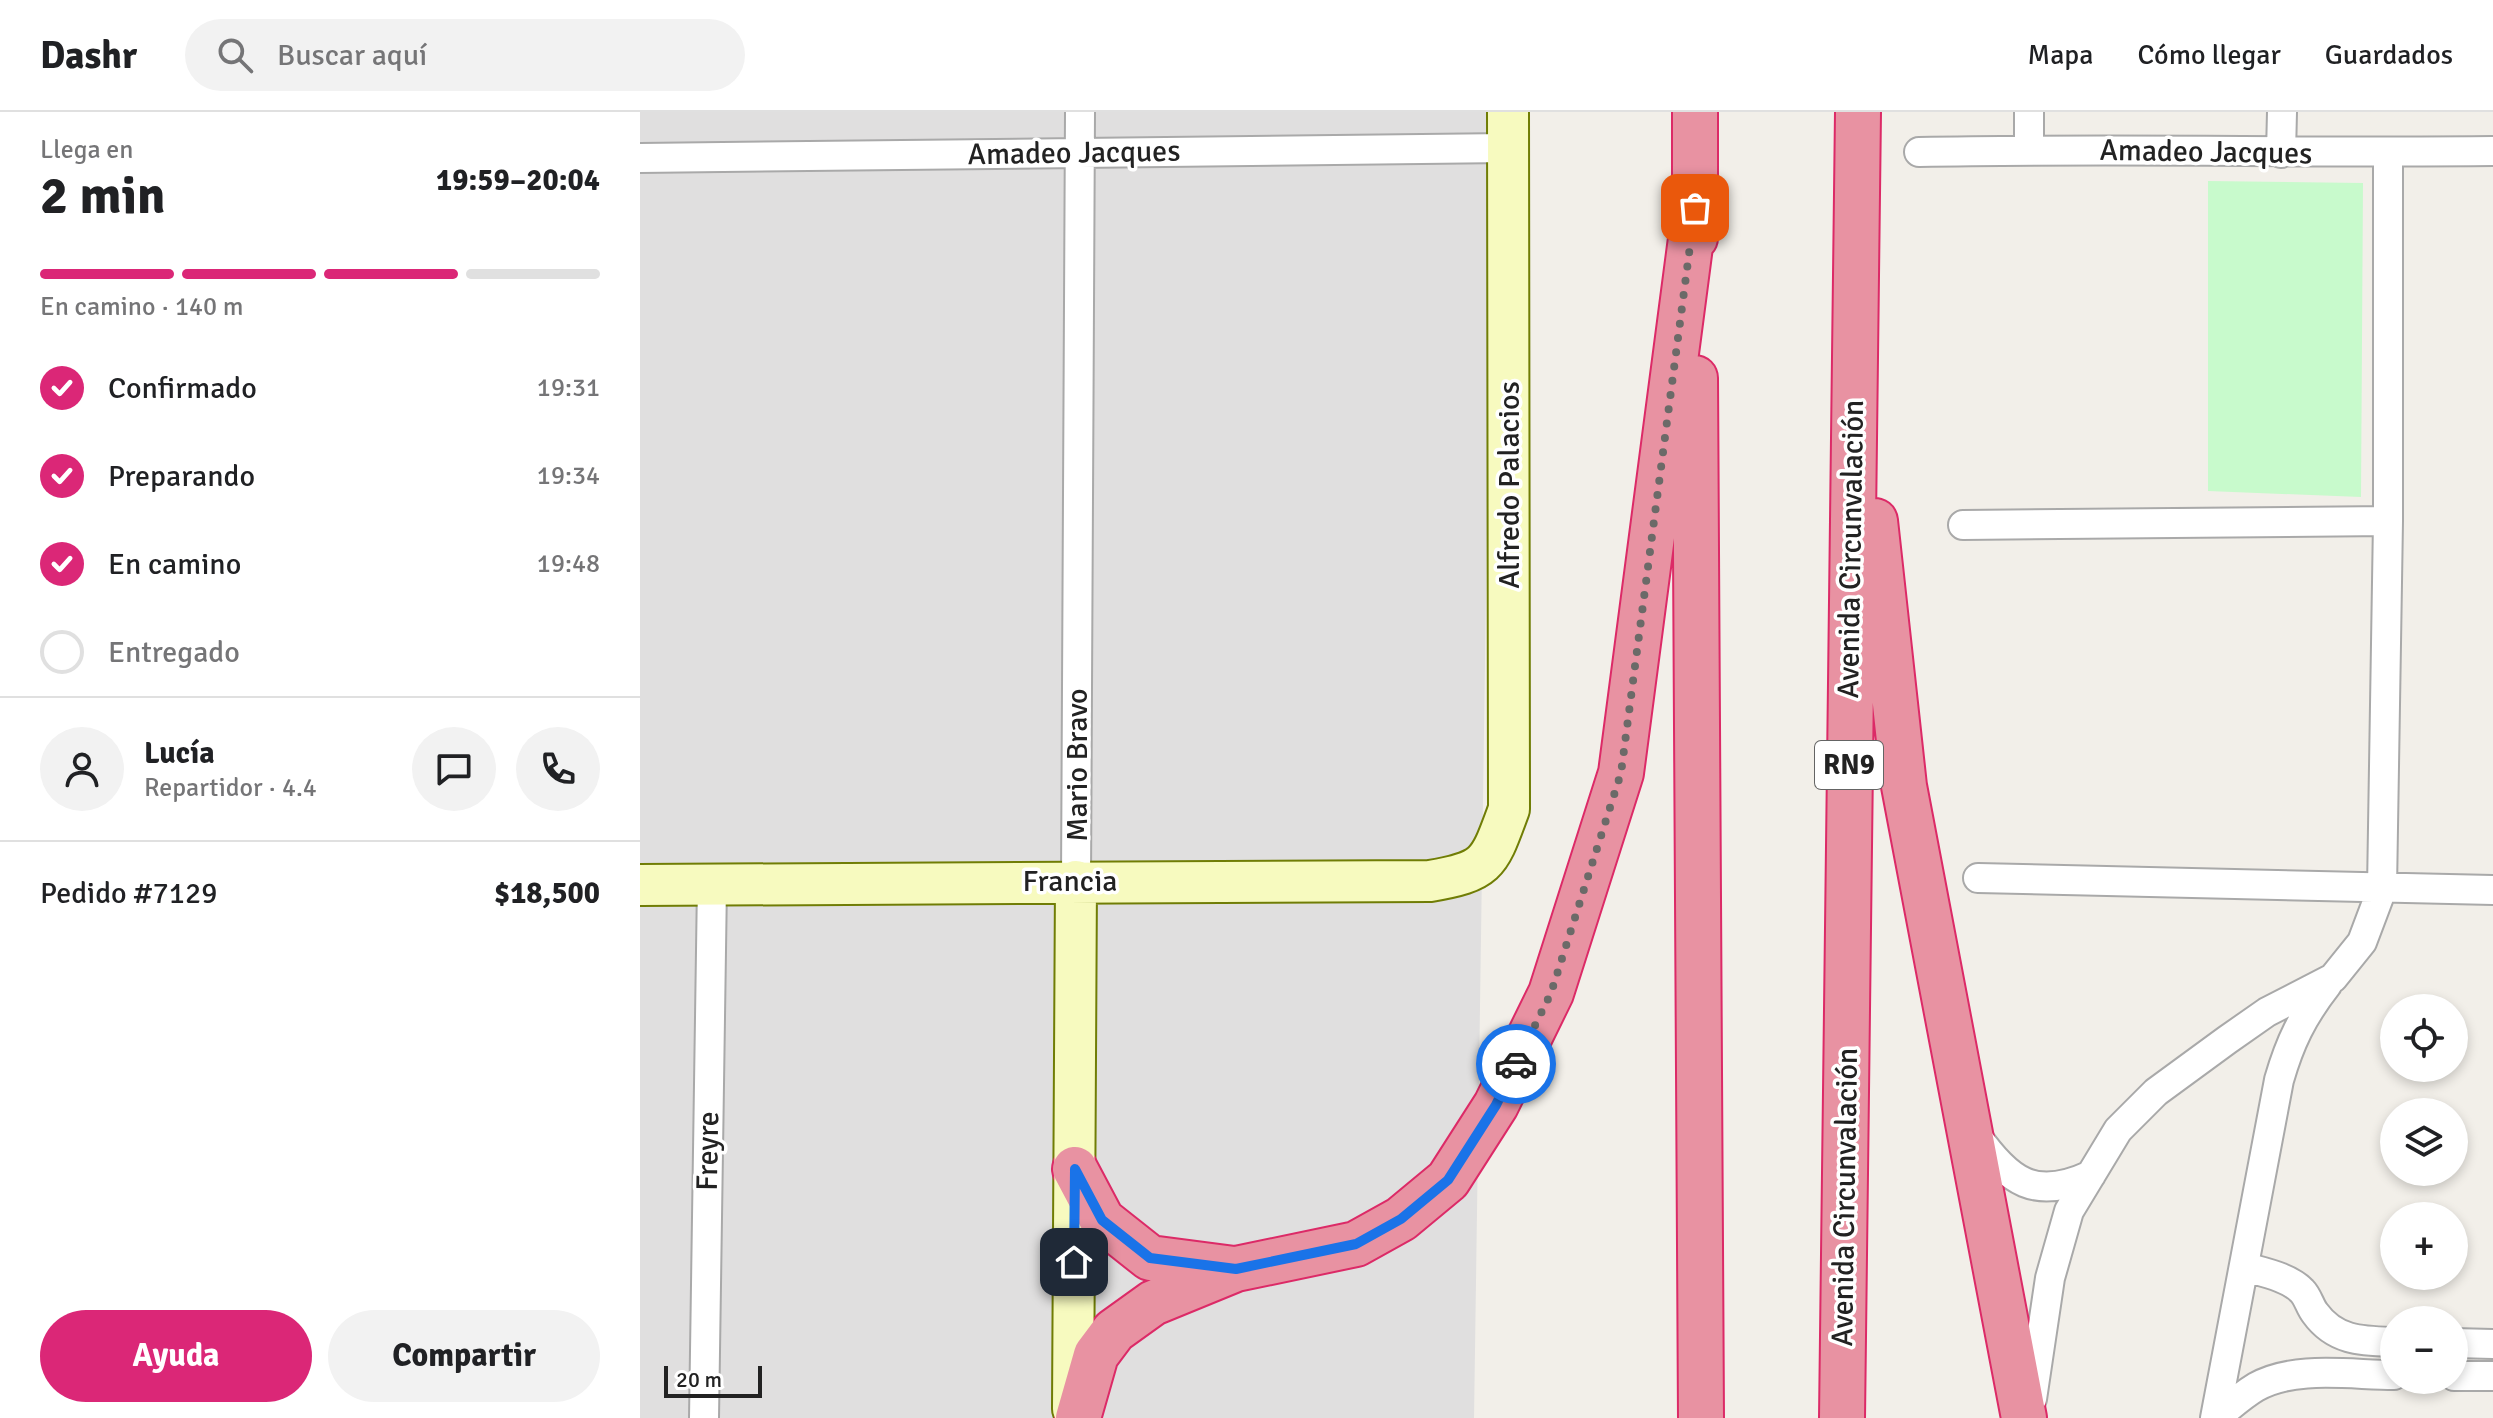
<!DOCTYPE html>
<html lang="es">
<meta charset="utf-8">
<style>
body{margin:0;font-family:Signika,sans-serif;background:#f2f2f2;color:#202124;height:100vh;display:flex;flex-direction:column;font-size:30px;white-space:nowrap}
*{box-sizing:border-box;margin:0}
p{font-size:26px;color:#757577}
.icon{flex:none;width:44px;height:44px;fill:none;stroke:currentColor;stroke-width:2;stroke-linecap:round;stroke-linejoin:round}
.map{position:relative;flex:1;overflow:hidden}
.panel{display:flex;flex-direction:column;background:#fff;width:640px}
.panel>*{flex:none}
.tools{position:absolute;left:1740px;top:882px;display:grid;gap:16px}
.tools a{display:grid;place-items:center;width:88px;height:88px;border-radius:50%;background:#fff;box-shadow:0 4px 12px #0003;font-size:40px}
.scale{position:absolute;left:24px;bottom:20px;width:98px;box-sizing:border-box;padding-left:8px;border:4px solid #222;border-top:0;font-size:22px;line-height:28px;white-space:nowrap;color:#222;-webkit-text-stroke:6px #fff;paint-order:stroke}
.pin{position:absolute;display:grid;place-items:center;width:68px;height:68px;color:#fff;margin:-34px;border-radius:16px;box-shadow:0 4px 12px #0006}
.courier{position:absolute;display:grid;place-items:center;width:80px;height:80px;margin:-40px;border:6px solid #1a73e8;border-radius:50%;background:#fff;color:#222;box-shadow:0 2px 10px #0007}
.overview em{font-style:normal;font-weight:700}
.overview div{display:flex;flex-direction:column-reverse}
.overview{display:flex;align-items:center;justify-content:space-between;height:136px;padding:0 40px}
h1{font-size:52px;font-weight:700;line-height:60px}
.bar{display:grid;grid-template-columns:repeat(4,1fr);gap:12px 8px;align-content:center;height:96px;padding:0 40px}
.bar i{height:10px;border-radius:6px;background:#e0e0e0}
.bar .active{background:#db2777}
.bar p{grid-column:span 4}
.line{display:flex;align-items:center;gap:20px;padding:0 40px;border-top:2px solid #e0e0e0}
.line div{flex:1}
.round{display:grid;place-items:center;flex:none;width:84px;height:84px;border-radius:42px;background:#f2f2f2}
ol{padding:0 40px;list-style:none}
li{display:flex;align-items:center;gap:24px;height:88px}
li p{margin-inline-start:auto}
li .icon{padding:8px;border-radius:50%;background:#db2777;color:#fff;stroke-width:4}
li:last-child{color:#757577}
li i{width:44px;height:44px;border:4px solid #e0e0e0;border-radius:50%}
.button{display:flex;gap:16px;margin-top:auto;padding:16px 40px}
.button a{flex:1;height:92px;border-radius:48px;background:#db2777;color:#fff;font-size:32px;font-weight:700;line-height:92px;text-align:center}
.button a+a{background:#f2f2f2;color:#202124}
header{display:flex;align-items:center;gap:48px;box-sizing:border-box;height:112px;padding:0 40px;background:#fff;border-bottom:2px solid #e0e0e0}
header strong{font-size:38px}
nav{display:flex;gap:44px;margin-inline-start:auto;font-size:28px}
.search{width:560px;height:72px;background:#f2f2f2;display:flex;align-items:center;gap:20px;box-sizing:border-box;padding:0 28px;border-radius:44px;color:#757577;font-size:30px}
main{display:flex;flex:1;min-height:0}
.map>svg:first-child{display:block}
.residential{fill:#e0dfdf}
.park{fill:#c8facc}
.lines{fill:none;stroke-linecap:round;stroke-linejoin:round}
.street-casing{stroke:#a9a9a9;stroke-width:32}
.secondary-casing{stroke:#707d05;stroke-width:44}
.highway-casing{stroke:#dc2a67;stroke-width:48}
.street{stroke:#fff;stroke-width:28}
.secondary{stroke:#f7fabf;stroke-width:40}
.highway{stroke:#e892a2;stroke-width:44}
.done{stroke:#6b6a68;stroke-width:8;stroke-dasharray:0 14.4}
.route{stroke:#1a73e8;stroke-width:10}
.labels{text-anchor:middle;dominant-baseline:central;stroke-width:7;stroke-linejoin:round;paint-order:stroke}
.shield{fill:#fff;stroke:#646464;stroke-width:2}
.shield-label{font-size:28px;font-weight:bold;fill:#222}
.street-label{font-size:30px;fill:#222;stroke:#fff}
</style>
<header>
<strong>Dashr</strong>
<div class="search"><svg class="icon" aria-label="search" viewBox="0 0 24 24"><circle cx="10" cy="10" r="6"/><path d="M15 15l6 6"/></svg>Buscar aquí</div>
<nav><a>Mapa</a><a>Cómo llegar</a><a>Guardados</a></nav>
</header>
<main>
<section class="panel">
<div class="overview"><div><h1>2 min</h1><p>Llega en</p></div><em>19:59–20:04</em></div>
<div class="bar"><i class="active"></i><i class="active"></i><i class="active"></i><i></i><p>En camino · 140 m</p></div>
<ol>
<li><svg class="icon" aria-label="check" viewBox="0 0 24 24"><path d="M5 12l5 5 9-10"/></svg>Confirmado<p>19:31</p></li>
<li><svg class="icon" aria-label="check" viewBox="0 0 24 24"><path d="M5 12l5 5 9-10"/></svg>Preparando<p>19:34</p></li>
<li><svg class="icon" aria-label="check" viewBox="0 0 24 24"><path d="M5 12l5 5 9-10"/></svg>En camino<p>19:48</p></li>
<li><i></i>Entregado</li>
</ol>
<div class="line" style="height:144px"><a class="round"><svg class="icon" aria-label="person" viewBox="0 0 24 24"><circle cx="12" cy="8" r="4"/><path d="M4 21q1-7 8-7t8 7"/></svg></a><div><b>Lucía</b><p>Repartidor · 4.4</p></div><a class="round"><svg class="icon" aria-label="chat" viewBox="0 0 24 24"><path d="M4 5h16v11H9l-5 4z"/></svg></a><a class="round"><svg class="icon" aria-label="phone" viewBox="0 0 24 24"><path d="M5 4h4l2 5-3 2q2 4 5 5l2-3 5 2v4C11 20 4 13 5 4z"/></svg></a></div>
<div class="line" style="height:104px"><div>Pedido #7129</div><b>$18,500</b></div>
<div class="button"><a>Ayuda</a><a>Compartir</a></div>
</section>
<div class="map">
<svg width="1853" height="1306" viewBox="0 0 1853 1306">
<rect width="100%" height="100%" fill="#f2efe9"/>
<path class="residential" d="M0 0H853L834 1306H0Z"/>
<path class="park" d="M1568 69 1723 71 1721 385 1568 379Z"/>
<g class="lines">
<g class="street-casing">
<path id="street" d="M1389 38V0
M1279 40C1470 36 1662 41 1853 39
M1641 41 1642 0
M0 46 868 36
M1323 413 1748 409
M1338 766 1853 778
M436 769 440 0
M1336 1023C1369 1070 1395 1089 1451 1063
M1605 1155C1622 1160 1649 1165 1662 1179 1668 1185 1670 1195 1675 1201 1695 1229 1722 1229 1754 1230
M1814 1231 1853 1232
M1814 1264H1853
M1392 1287 1410 1166 1429 1099 1478 1018 1516 980 1587 928 1627 900 1693 866 1722 830 1742 777 1748 409V40
M64 1306 72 772
M1575 1306 1639 968C1650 930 1662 905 1687 873
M1576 1306C1589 1295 1601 1284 1616 1275 1655 1253 1711 1263 1754 1263"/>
</g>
<g class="secondary-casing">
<path id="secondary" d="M0 773 790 769C849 759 849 751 869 697L868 0
M433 1297 436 769"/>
</g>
<g class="highway-casing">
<path id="highway" d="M1055 0V126
M1055 266 1061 1306
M1235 409 1264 674 1384 1306
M435 1057 462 1108 510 1146 594 1157
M438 1306 456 1243 474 1219 513 1191 596 1157 716 1132 761 1107 808 1068 856 993 911 881 981 661 1055 96
M1202 1306 1218 0"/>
</g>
<use href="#street" class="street"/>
<use href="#secondary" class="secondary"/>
<use href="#highway" class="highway"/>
</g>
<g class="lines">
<path class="done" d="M876 952 911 881 981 661 1055 96"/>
<path class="route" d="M434 1150 435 1057 462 1108 510 1146 596 1157 716 1132 761 1107 808 1068 856 993 876 952"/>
</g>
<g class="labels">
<rect class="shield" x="1175" y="629" width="68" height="48" rx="6"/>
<g class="shield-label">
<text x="1209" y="653">RN9</text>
</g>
<g class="street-label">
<text transform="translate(1566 40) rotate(1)">Amadeo Jacques</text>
<text transform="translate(434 41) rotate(-1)">Amadeo Jacques</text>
<text transform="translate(869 373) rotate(-90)">Alfredo Palacios</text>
<text transform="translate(1211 437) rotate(-89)">Avenida Circunvalación</text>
<text transform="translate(437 653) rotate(-90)">Mario Bravo</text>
<text x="430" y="769">Francia</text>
<text transform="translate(68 1039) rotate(-89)">Freyre</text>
<text transform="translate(1205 1085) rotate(-89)">Avenida Circunvalación</text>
</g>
</g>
</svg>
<div class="tools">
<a><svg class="icon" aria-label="locate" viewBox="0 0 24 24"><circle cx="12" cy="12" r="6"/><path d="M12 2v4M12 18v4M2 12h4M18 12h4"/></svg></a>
<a><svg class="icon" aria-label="layers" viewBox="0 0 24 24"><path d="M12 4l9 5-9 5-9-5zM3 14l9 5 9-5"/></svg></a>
<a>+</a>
<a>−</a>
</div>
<div class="scale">20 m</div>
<div class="pin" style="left:1055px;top:96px;background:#ea580c"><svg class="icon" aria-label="bag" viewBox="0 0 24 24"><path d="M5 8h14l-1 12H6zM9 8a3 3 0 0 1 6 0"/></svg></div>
<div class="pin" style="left:434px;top:1150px;background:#1f2937"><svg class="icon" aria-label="home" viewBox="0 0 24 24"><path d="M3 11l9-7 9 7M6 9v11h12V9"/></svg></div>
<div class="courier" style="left:876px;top:952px"><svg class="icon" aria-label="car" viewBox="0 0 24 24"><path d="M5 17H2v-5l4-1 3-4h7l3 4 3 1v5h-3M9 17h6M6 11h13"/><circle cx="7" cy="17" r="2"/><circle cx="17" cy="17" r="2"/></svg></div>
</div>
</main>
